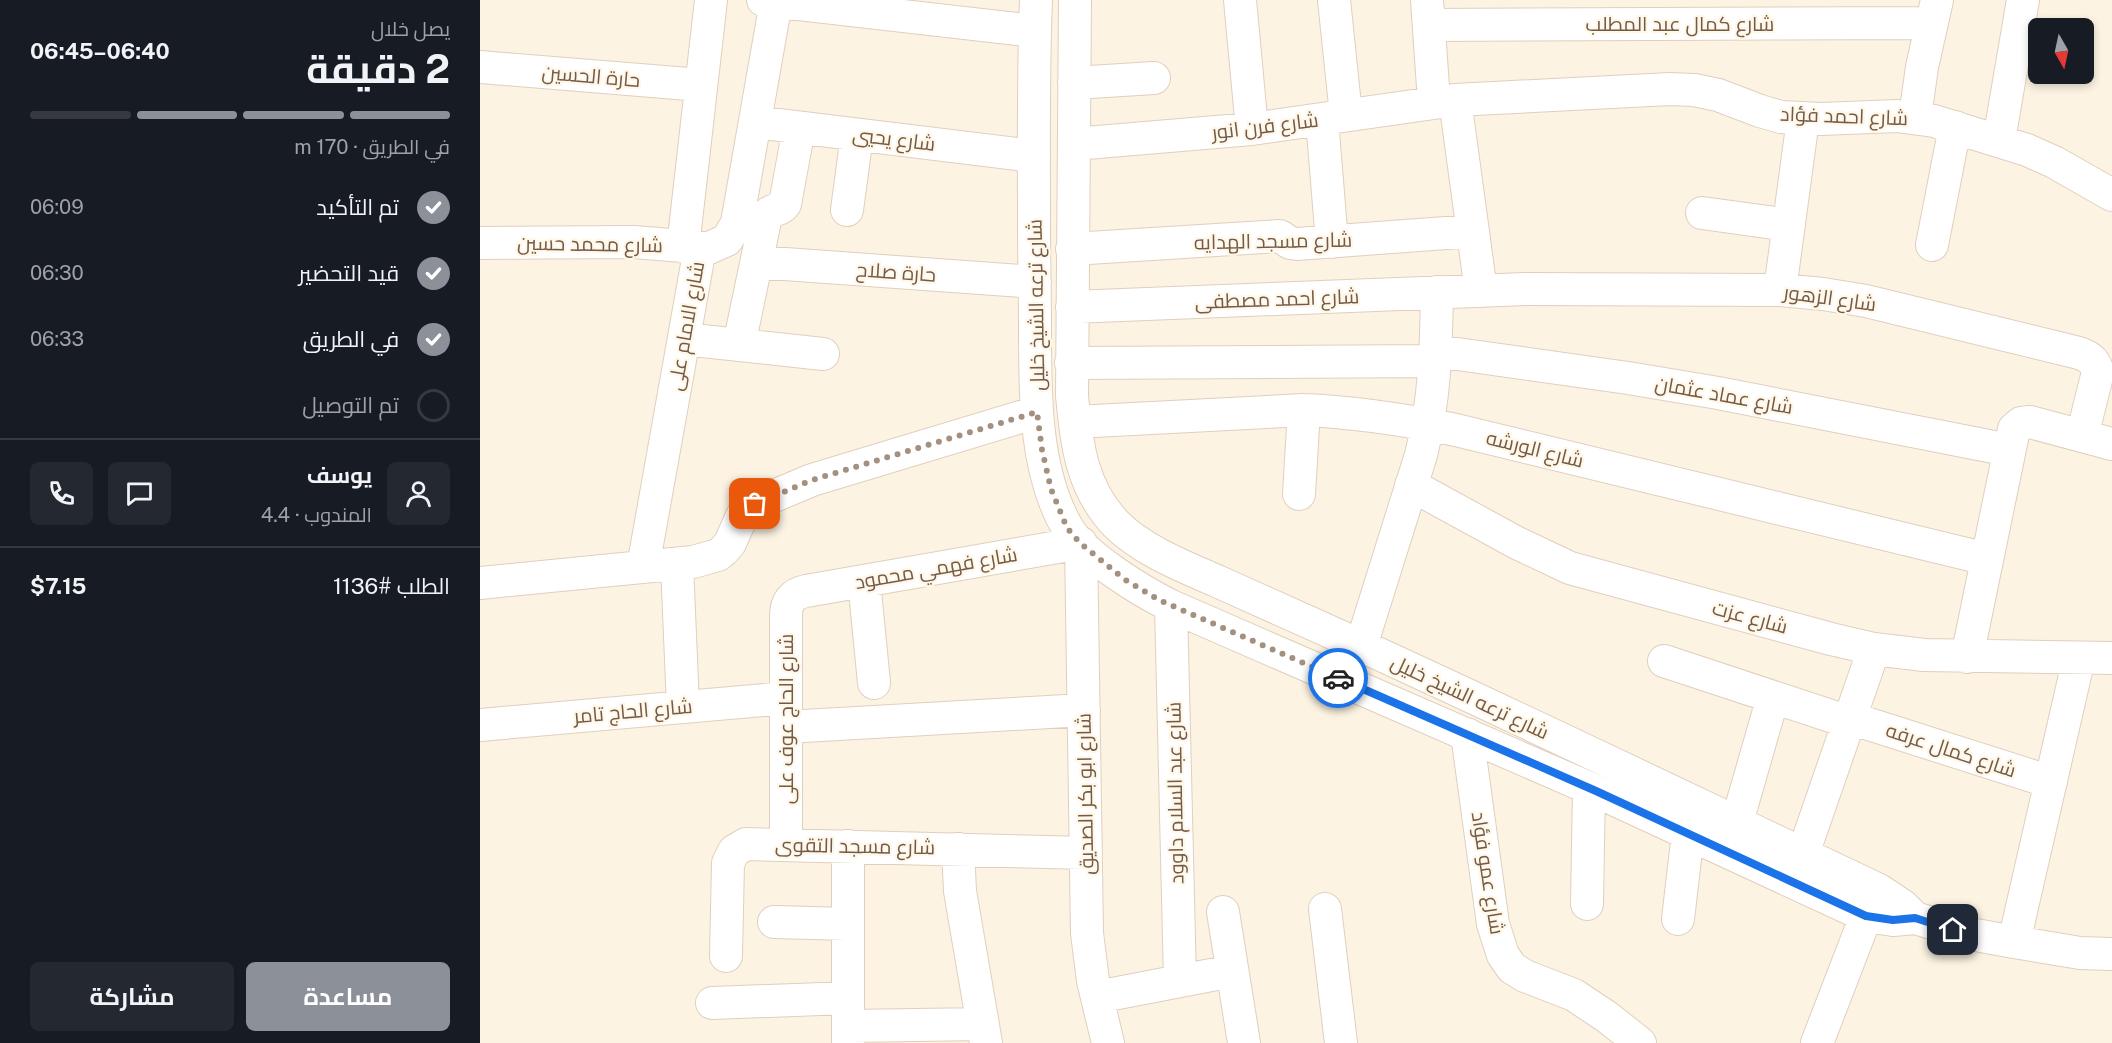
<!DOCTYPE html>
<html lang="ar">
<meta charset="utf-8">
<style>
body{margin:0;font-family:"Public Sans",Cairo,sans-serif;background:#242831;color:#f1f3f6;direction:rtl;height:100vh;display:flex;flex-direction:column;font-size:22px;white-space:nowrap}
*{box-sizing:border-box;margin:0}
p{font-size:20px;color:#9ea1a6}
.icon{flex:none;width:33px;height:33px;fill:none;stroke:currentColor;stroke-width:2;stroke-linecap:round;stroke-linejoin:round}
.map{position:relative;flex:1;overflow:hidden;direction:ltr}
.details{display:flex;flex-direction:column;background:#171b24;width:480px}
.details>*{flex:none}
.needle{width:39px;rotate:171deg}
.controls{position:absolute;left:1548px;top:18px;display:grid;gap:12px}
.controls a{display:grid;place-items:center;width:66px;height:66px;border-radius:9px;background:#171b24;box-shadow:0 3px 9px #0003;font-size:30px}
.pin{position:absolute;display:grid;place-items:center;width:51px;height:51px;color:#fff;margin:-26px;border-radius:12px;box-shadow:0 3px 9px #0006}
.courier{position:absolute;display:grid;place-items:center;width:60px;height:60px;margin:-30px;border:4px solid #1a73e8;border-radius:50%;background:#fff;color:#222;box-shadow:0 2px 8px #0007}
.head em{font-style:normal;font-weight:700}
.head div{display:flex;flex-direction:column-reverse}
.head{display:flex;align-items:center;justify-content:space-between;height:102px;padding:0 30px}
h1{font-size:39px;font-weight:700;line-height:45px}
.bar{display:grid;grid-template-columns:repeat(4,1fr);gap:9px 6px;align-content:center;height:72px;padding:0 30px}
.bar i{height:8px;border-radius:4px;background:#363941}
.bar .active{background:#8c9099}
.bar p{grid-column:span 4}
.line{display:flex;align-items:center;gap:15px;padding:0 30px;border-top:2px solid #363941}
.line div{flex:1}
.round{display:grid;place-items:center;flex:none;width:63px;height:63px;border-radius:9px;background:#242831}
ol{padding:0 30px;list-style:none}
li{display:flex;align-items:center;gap:18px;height:66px}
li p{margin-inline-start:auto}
li .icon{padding:6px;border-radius:50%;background:#8c9099;color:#fff;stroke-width:4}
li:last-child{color:#9ea1a6}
li i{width:33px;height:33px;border:3px solid #363941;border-radius:50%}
.button{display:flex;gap:12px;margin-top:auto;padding:12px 30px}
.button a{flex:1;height:69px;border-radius:9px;background:#8c9099;color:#fff;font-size:24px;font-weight:700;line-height:69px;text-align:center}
.button a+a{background:#242831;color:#f1f3f6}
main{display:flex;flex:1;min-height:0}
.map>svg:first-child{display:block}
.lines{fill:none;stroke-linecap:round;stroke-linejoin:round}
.minor-casing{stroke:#e0cfbe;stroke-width:34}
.minor{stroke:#fff;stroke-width:32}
.done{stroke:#a3907f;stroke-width:6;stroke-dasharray:0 10.8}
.route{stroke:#1a73e8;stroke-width:8}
.labels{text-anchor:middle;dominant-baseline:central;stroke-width:4.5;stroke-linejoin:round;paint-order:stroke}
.street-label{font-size:20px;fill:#735a49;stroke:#fff7e8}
</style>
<main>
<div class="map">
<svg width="1632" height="1043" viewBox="0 0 1632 1043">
<rect width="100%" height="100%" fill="#fcf3e2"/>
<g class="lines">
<g class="minor-casing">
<path id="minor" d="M283 0 554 31
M556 0C553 74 554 148 554 223 554 257 555 292 555 327 555 391 554 470 587 527 603 556 661 591 691 606L1116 791 1386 916 1413 920 1435 918 1485 933 1534 942 1600 953 1632 954
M595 0 592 396C597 445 601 487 636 524 663 551 705 567 739 582 782 601 824 620 866 639 1045 720 1221 806 1399 890L1423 906 1435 918
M760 0 772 129
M854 0 866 115
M947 0 954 102
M949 25 1451 23
M0 67 221 85
M594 83 674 78
M975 100 1001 291
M1435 117 1442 67 1457 0
M842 120 852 242
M275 122 554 156
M1519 140 1543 0
M594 144 772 129 975 100 1190 89 1214 90 1238 95 1280 111 1301 117 1341 119 1417 116 1454 121 1547 150 1574 162 1632 195
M367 210 377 135
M1222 213 1309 225
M0 243 153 242 229 248 247 240 257 223 296 2
M1452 245 1475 127
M203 247 231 0
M592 249 800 236 810 243 817 244 993 231
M277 262 555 282
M1300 290 1323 119
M592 307 1045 289 1300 290 1343 294 1386 301 1599 353C1610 357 1615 361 1618 372L1602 436
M204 339 343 354
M259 345 286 216C291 208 300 212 305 204L319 128
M956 351 1148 378 1238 393 1529 450
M591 363 956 361
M595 422 824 410C876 412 926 420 976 430L1507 559
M931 485 1037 543 1090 568 1351 639 1394 649 1444 655 1632 658
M819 494 824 410
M197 564 203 707
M163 567 220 248
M384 581 394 683
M0 583 213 562 238 555 244 550 250 543 262 516 275 504 332 480 557 412
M691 606 700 981
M881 646 941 455C955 399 956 350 957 292
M1487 657 1534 429 1541 423 1550 422 1632 444
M1184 661 1369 722
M1370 718 1571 782
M0 725 306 698
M306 727 604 710
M987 734 1013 924 1023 955 1032 968 1045 976 1094 995 1127 1017 1160 1043
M1257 822 1293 697
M306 845V616C306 602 312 594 326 591L601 543 607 933 613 981 628 1043
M478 849 480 891 506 1043
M1323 854 1394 649
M1107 904 1109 788
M845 909 861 1043
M743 912 764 1043
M1198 919 1208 833
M294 922 368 924
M1534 942 1599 658
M246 956 248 863 254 851 266 844 606 853
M617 997 752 971
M232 1003 368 998
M368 1026 503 1024
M368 1043V846
M1337 1043 1386 916 1396 896"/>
</g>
<use href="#minor" class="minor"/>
</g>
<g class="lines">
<path class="done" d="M275 504 332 480 557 412 562 450 571 489 587 528 600 543 644 579 679 600 858 678"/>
<path class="route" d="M858 678 1116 791 1386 916 1413 920 1435 918 1473 930"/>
</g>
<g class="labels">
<g class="street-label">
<text x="1200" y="24">شارع كمال عبد المطلب</text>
<text transform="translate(111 76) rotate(5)">حارة الحسين</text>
<text transform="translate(1364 116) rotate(2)">شارع احمد فؤاد</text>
<text transform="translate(785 126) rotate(-7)">شارع فرن انور</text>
<text transform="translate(414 139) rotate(7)">شارع يحيي</text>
<text transform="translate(793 241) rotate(-1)">شارع مسجد الهدايه</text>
<text transform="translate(110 244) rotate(1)">شارع محمد حسين</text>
<text transform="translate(416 272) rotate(4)">حارة صلاح</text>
<text transform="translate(1350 298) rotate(8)">شارع الزهور</text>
<text transform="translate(797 299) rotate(-2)">شارع احمد مصطفى</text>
<text transform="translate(556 305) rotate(-91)">شارع ترعه الشيخ خليل</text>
<text transform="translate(206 326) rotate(-80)">شارع الامام على</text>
<text transform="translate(1244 395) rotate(10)">شارع عماد عثمان</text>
<text transform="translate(1055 449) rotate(14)">شارع الورشه</text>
<text transform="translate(456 568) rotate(-10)">شارع فهمي محمود</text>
<text transform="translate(1270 617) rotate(15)">شارع عزت</text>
<text transform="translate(990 697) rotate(25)">شارع ترعه الشيخ خليل</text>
<text transform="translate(153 711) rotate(-5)">شارع الحاج تامر</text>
<text transform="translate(306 719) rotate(-90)">شارع الحاج عوف على</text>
<text transform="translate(1471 750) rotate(18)">شارع كمال عرفه</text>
<text transform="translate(695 793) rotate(-91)">شارع عبد السلام داوود</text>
<text transform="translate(605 794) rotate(-91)">شارع ابو بكر الصديق</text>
<text transform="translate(375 846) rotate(1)">شارع مسجد التقوى</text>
<text transform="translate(1008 873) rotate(81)">شارع عمو فؤاد</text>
</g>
</g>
</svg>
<div class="controls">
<a><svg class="needle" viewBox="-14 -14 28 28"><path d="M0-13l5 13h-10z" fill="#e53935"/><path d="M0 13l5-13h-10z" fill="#9ea1a6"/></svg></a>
</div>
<div class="pin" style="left:275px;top:504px;background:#ea580c"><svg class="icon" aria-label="bag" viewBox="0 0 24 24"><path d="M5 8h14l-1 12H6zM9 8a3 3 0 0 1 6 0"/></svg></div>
<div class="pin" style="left:1473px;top:930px;background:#1f2937"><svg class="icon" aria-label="home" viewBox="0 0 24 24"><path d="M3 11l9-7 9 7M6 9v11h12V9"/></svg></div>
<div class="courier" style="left:858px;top:678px"><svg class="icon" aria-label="car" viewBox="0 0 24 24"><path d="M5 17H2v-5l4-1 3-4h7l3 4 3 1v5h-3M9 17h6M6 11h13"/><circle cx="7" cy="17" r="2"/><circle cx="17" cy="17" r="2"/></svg></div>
</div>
<section class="details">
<div class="head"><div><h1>2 دقيقة</h1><p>يصل خلال</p></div><em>06:40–06:45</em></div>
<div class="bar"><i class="active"></i><i class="active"></i><i class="active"></i><i></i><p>في الطريق · 170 m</p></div>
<ol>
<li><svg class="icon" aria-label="check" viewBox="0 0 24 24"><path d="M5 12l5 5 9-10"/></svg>تم التأكيد<p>06:09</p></li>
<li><svg class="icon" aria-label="check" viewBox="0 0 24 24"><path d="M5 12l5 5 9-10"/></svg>قيد التحضير<p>06:30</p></li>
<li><svg class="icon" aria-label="check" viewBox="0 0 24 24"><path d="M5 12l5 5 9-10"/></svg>في الطريق<p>06:33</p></li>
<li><i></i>تم التوصيل</li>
</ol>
<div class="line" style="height:108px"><a class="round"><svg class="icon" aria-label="person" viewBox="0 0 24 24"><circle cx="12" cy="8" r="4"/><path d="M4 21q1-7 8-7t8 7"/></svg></a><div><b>يوسف</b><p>المندوب · 4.4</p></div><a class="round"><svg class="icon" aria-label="chat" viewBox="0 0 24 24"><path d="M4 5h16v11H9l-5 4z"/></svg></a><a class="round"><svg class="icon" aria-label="phone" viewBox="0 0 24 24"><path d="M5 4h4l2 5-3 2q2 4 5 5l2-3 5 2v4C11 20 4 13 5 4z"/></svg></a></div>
<div class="line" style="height:78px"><div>الطلب #1136</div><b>$7.15</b></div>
<div class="button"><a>مساعدة</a><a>مشاركة</a></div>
</section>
</main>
